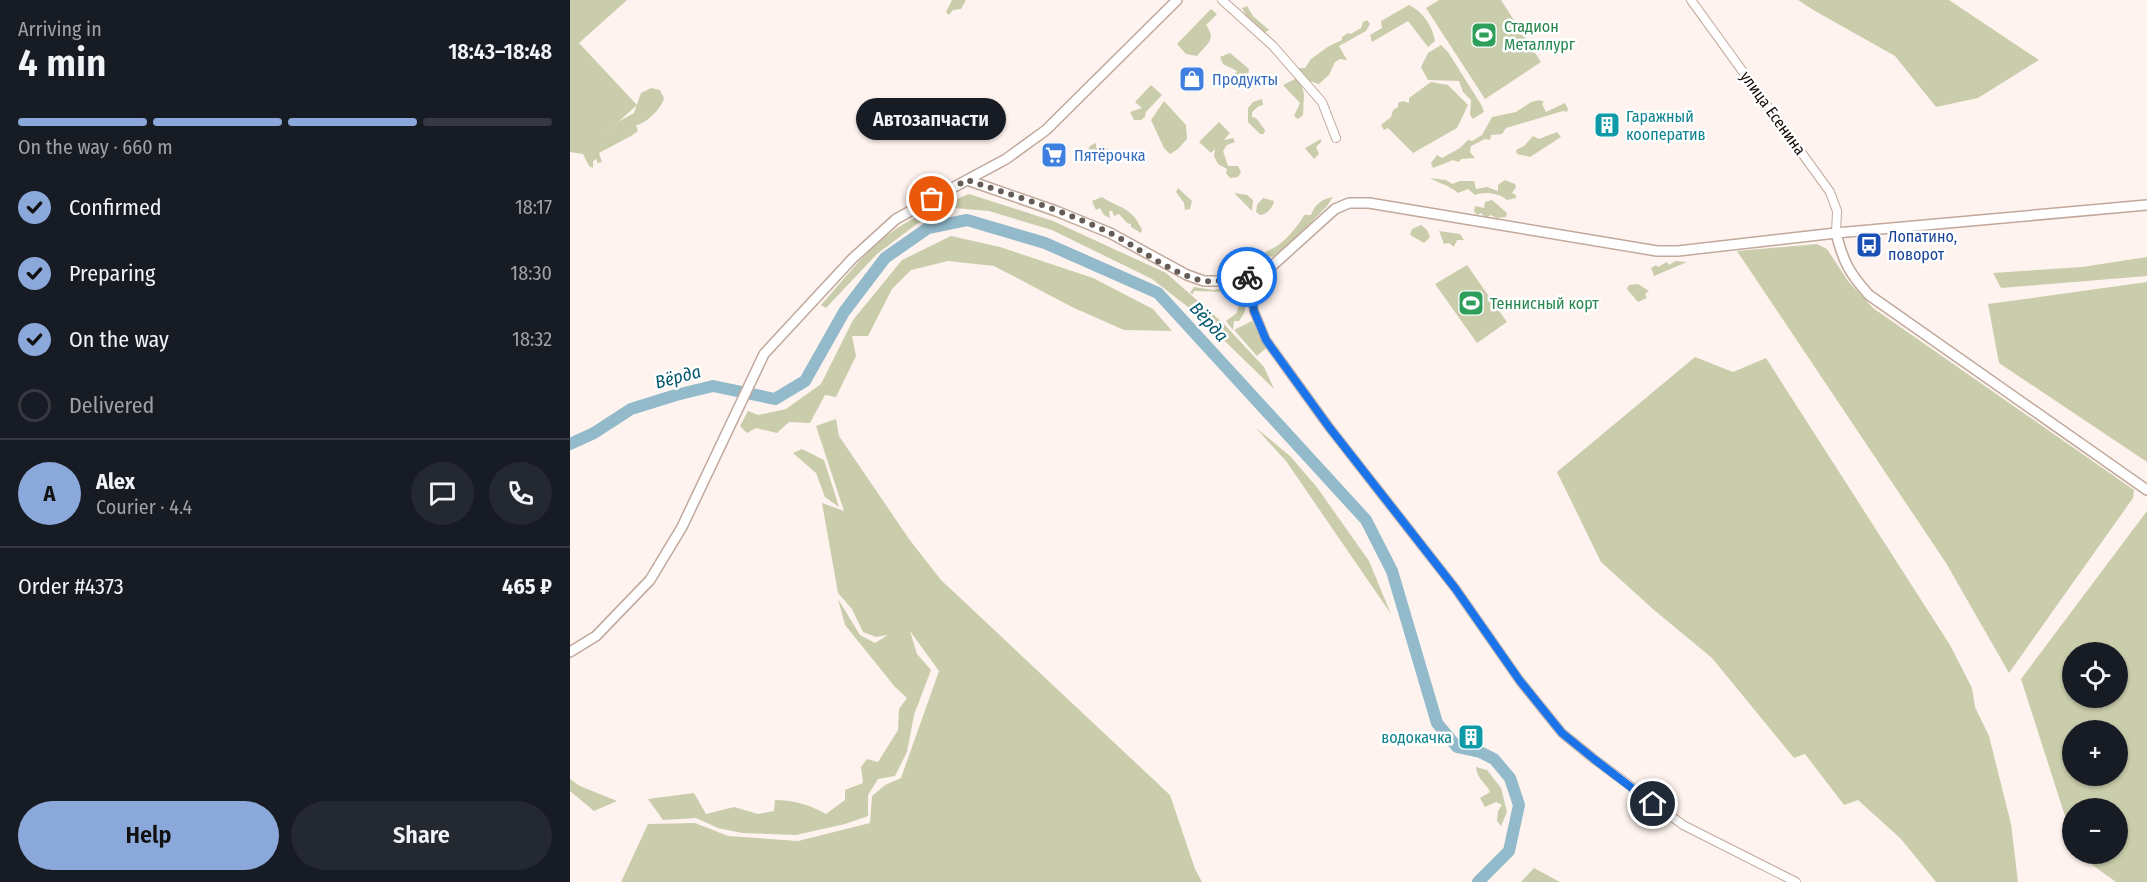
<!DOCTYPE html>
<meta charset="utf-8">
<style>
body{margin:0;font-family:"Fira Sans Condensed",sans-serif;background:#242831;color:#f1f3f6;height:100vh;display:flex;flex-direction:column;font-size:22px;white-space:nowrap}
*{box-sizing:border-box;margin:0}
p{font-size:20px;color:#9ea1a6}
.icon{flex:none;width:33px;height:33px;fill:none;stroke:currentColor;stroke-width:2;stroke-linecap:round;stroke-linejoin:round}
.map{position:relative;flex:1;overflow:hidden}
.details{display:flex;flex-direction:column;background:#171b24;width:570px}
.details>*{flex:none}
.fabs{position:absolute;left:1492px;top:642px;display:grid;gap:12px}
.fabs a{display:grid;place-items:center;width:66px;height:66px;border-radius:50%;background:#171b24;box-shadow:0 2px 4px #0004;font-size:30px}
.pin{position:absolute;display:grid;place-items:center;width:51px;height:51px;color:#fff;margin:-26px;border:3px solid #fff;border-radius:50%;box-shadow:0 2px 6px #0007}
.courier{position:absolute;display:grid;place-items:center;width:60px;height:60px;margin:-30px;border:4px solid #1a73e8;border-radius:50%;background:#fff;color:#222;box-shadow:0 2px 8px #0007}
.bubble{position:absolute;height:42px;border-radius:21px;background:#171b24;box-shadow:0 2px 4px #0004;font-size:20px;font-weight:600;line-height:42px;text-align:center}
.head em{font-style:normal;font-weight:600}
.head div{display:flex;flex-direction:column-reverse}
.head{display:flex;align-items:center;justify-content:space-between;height:102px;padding:0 18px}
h1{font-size:39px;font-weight:600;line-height:45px}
.bar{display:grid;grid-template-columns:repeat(4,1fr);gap:9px 6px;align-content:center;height:72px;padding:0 18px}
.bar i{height:8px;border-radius:4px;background:#363941}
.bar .active{background:#8ba8da}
.bar p{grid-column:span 4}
.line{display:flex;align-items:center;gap:15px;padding:0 18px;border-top:2px solid #363941}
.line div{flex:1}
.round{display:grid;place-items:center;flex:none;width:63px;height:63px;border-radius:32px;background:#242831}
ol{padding:0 18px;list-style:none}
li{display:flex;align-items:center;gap:18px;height:66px}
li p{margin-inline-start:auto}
li .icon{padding:6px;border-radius:50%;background:#8ba8da;color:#111;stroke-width:4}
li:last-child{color:#9ea1a6}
li i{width:33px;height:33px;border:3px solid #363941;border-radius:50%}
.primary-button{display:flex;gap:12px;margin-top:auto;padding:12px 18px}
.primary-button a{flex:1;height:69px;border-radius:36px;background:#8ba8da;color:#111;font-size:24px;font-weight:600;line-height:69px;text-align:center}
.primary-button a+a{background:#242831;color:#f1f3f6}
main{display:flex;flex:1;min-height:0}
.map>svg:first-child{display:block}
.green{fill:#cacdab;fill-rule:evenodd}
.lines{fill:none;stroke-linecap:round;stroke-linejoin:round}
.river{stroke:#92bacb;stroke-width:12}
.minor-casing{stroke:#c1a89b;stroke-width:10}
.tertiary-casing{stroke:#c1a89b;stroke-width:12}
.minor{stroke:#fff;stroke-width:8}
.tertiary{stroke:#fff;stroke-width:9}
.done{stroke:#655c57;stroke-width:6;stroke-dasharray:0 10.8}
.route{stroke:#1a73e8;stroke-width:8}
.labels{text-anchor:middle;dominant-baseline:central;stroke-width:5;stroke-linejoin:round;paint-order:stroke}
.leisure-label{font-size:16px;fill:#27864d;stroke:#fff;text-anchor:start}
.shop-label{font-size:16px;fill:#366cbe;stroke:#fff;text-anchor:start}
.street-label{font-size:16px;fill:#120a06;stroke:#fff}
.culture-label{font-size:16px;fill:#0d838f;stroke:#fff;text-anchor:start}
.transit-label{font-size:16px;fill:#164399;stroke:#fff;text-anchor:start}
.water-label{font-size:18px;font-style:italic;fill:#03576f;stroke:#fff}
</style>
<main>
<section class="details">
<div class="head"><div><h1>4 min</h1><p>Arriving in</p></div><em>18:43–18:48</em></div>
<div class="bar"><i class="active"></i><i class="active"></i><i class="active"></i><i></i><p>On the way · 660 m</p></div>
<ol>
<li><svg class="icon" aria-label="check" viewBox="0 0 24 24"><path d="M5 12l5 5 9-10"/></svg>Confirmed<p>18:17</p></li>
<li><svg class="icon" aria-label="check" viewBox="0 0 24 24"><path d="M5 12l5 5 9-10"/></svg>Preparing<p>18:30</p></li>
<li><svg class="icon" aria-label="check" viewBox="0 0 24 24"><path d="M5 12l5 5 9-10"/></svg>On the way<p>18:32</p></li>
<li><i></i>Delivered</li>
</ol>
<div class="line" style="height:108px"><b class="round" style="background:#8ba8da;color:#111">A</b><div><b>Alex</b><p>Courier · 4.4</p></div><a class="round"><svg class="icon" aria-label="chat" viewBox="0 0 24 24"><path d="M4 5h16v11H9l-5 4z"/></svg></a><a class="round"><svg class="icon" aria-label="phone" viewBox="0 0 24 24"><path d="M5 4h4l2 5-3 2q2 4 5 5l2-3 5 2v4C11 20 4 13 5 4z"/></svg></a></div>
<div class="line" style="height:78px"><div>Order #4373</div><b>465 ₽</b></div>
<div class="primary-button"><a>Help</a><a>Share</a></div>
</section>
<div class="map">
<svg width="1577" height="882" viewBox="0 0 1577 882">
<rect width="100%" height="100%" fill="#fef3ee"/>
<path class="green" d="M0 0H57L9 43 67 105 25 143 48 122 64 113 71 93 81 88 90 90 94 98C92 108 76 124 66 125L68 131 61 136 29 153 32 162 27 163V159L23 161V168L19 166 13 154 0 152Z
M382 0H396L391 9 383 10 379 15 376 12Z
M869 0H931L971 62 915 99 856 8Z
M1228 0H1379L1469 60 1408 98 1366 107 1325 56 1245 11Z
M839 5C853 12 862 25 865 41L858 47 838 21 802 42 800 35 812 28 811 21Z
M677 6 683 16 699 30 693 33 678 19 672 8Z
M641 9 647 14 636 25C647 40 637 44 627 56L616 54 607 44Z
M797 20 800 24 796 31 769 46 777 60 770 59 765 62 759 75 749 84 740 81 731 84 734 94 733 115 728 119 724 116 730 103 713 85 725 79 728 68H735L741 59 759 46 772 40V37L778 33 781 34 791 28 793 22Z
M871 45 878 52 912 106 914 112 903 119 900 115 901 100 893 92 889 81 858 80 851 67 858 53Z
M660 53 679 69 678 77 665 75 667 71 653 64 650 57Z
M861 82 878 85 898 105 887 128 843 153 818 128 814 130 811 125 821 117 823 110 828 107V103L833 101 839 103V98Z
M581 85 592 95 576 112 575 117 571 120H564L560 112 572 108 565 102Z
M692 99 693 105 689 106 682 112V117L686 118 695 130 694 134H690L678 122V108L683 102Z
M970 100 974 102 972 104 976 112 995 103 998 109 997 112 993 111 936 128 932 134 921 135 920 140 915 139 901 146 900 152 905 158 891 159 889 162 883 160 863 168 861 163 867 155 872 158 890 148 898 140 902 141 912 135 922 117 946 112 961 102Z
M594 101 616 125 617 139 608 149 600 154 594 148 581 120Z
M649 122 660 133 654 140 663 138 665 142 657 145 653 151 658 166H668L671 172 668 177 660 178 656 173 657 169 648 164 644 156 645 149 641 153 629 142Z
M987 132 991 137 960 157 947 154 946 150 954 146 963 136 969 139Z
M751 139V142L746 147 749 154 744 159 735 148Z
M526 143V148L533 145 541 151 539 156 530 159 524 153 519 157 515 156 520 146Z
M860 178 876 180 882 184 890 181H904L906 189 917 187 928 191V185L935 180 945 184 946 187 942 193 946 195V198L937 200C930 193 913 191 905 195L898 189 888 193C879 185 870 184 860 178Z
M608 188 622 201 620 209 615 210 614 203 606 192Z
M664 193 677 195 683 200 682 211Z
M399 194 483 221 596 273 652 322 694 367 704 389 627 314 582 279 482 230 419 211 384 208 348 223 307 254 256 308 251 305C271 283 295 251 319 234 343 216 371 205 399 194Z
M532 197C542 204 552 206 559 212 565 216 568 223 572 229L571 233 561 227V224L557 223 549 214 544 216 542 211H539L540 218 534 215 530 208 526 210 522 201Z
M763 197 757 206 715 249 702 257 693 254C698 250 700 250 705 247 713 244 731 223 734 215H741C745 204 752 199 763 197Z
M693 198 704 201C703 208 697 214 690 215L686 212 687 205Z
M922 200 937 213 936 217 926 218 921 215 915 218 911 213 907 215 904 211 905 206 914 208 915 202Z
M851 225 857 230 860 237 854 243 840 235 842 229Z
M869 231 890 234 894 240H887L884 247 879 243 874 244Z
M381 236 430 247 523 278 583 309 602 331 554 330 502 307 424 266 378 261 341 270 322 289 298 336H282L286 356 266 397 255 395 240 423 219 422 207 433 186 428 177 433 170 426 178 411 188 415 216 409 251 384 283 320 332 260Z
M1247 244 1257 249 1278 281 1303 308 1564 490 1563 498 1439 673 1376 563 1167 251Z
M1577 257V276L1431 288 1423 273 1512 267Z
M1106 261 1117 262 1084 276 1081 268 1086 265 1088 267 1097 262 1099 265Z
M897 265 937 322 907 343 865 284Z
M1577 282V462L1429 363 1418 304Z
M1068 284 1079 291 1075 294 1077 298 1068 302 1057 289 1059 285Z
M662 286V291L659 292 624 291 623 294 620 293 624 287 644 290Z
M672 286 678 290C673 304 680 307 669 321H664L663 330 656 321 667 313 669 301 667 288Z
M682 321 696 348 687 356 664 330Z
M1125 357 1163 372 1196 358 1380 645 1402 688 1405 707 1419 736 1441 824 1448 882H1366L1331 839 1288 800 1274 805 1235 754 1224 758 1142 658 1084 610 1031 562 987 472Z
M266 419 269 436 339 539 371 580 600 795 625 869 632 882H51L78 824 125 823 158 836 228 841 300 823 302 796 315 785 331 778 369 671 340 631 347 654 361 670 344 715 337 752 325 776 308 779 298 795V816L275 824 226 835 172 833 148 828 126 818 93 820 78 799 124 793 136 814 164 807 188 814 204 811 205 800C224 800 240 805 256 814L275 800V790L293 783 291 767 297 759 308 762 328 730 329 709 337 698 325 687 275 625 268 599 290 635 305 643 318 635 306 637 293 632 282 609 268 593 252 503 274 511 246 426Z
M685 427 720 456 746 486 799 561 821 614 716 461Z
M232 449 254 460 269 507 255 497 246 473 223 453Z
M1577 511V882H1546L1507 854H1548V808H1503V841L1451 679ZM1548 652V698H1503V652ZM1548 730V776H1503V730Z
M906 767 917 770 931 788 937 812 931 826 927 821 928 811 932 805 926 802 915 807 910 798 920 792C915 781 908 781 906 767Z
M0 779 10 786 47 801 24 811 0 791Z
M964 868 990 882H951Z"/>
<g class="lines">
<path class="river" d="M0 444 24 433 61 409 106 395 143 386 205 399 235 381 274 312 315 258 358 228 397 220 475 243 588 293 796 520 822 571 867 723 887 747 910 752 924 759 940 778 949 805 939 851 908 882"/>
<g class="minor-casing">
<path id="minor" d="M652 0 703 46 752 102 766 138
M1121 0 1260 192 1267 211 1266 233
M676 277 684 283 682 298 684 311 696 340 759 427 885 588 950 681 992 733 1024 759 1113 825 1226 882"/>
</g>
<g class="tertiary-casing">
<path id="tertiary" d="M397 180 436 159 476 130 607 0
M1266 233C1273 261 1279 273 1299 295L1577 490
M0 652 26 636 80 580 112 527 194 354 282 259 326 219 397 180 486 211 540 233 617 275 634 281H654L681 276 702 266 765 209 779 203H799L1087 251H1108L1266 233 1577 205"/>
</g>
<use href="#minor" class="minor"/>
<use href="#tertiary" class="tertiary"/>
</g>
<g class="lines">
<path class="done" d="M362 199 397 180C445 196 495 211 540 233 568 247 606 277 635 281 650 282 663 278 677 277"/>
<path class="route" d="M677 277 684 283 682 298 684 311 696 340 759 427 885 588 950 681 992 733 1024 759 1083 804"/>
</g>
<defs>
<g id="stadium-square" transform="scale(1.35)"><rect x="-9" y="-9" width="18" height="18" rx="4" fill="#2e9e5b" stroke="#fff"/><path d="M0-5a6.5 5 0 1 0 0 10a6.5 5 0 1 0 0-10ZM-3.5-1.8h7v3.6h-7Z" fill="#fff"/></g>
<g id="shop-square" transform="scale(1.35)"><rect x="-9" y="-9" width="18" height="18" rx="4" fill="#3f7fe0" stroke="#fff"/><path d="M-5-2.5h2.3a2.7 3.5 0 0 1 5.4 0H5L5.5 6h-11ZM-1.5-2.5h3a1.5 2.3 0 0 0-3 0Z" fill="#fff"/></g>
<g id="building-square" transform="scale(1.35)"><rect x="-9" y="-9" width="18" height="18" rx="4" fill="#0f9aa8" stroke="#fff"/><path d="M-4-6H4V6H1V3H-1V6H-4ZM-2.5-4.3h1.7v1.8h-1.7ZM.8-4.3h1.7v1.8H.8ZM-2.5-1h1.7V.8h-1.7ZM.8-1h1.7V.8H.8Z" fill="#fff"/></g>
<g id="supermarket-square" transform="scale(1.35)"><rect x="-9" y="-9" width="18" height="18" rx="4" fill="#3f7fe0" stroke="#fff"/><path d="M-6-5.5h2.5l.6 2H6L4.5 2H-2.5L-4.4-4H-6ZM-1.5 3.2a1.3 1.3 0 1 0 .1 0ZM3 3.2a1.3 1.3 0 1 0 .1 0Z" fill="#fff"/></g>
<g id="bus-square" transform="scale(1.35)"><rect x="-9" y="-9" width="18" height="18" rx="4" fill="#1a4fb4" stroke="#fff"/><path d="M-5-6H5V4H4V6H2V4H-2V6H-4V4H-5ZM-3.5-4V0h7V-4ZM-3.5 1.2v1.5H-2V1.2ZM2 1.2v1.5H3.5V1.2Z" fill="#fff"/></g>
</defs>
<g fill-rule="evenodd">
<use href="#stadium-square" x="914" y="35"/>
<use href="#shop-square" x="622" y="79"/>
<use href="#building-square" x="1037" y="125"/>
<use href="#supermarket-square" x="484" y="155"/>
<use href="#bus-square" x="1299" y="245"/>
<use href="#stadium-square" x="901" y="303"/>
<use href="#building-square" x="901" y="737"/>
</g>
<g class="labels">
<g class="leisure-label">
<text x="934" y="26">Стадион<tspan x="934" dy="18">Металлург</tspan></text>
<text x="920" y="303">Теннисный корт</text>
</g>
<g class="shop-label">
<text x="642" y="79">Продукты</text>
<text x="504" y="155">Пятёрочка</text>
</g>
<g class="street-label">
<text transform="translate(1203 113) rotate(54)">улица Есенина</text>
</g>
<g class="culture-label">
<text x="1056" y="116">Гаражный<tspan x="1056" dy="18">кооператив</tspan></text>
<text x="882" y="737" text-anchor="end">водокачка</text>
</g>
<g class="transit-label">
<text x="1318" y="236">Лопатино,<tspan x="1318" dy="18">поворот</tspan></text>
</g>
<g class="water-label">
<text transform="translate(639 322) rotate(47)">Вёрда</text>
<text transform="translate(108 377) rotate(-15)">Вёрда</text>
</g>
</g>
</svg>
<div class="fabs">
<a><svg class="icon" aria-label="locate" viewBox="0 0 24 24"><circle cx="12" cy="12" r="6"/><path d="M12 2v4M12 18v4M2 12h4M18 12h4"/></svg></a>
<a>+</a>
<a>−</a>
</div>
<div class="pin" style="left:362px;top:199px;background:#ea580c"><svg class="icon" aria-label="bag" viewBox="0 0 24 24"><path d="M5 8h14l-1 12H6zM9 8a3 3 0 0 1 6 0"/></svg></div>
<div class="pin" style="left:1083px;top:804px;background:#1f2937"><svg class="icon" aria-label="home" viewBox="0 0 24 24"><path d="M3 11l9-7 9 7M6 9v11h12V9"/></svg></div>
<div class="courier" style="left:677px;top:277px"><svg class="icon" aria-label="bike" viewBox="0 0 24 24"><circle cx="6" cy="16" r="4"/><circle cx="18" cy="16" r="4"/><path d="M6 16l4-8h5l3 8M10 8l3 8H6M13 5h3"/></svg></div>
<div class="bubble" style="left:286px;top:98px;width:150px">Автозапчасти</div>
</div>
</main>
